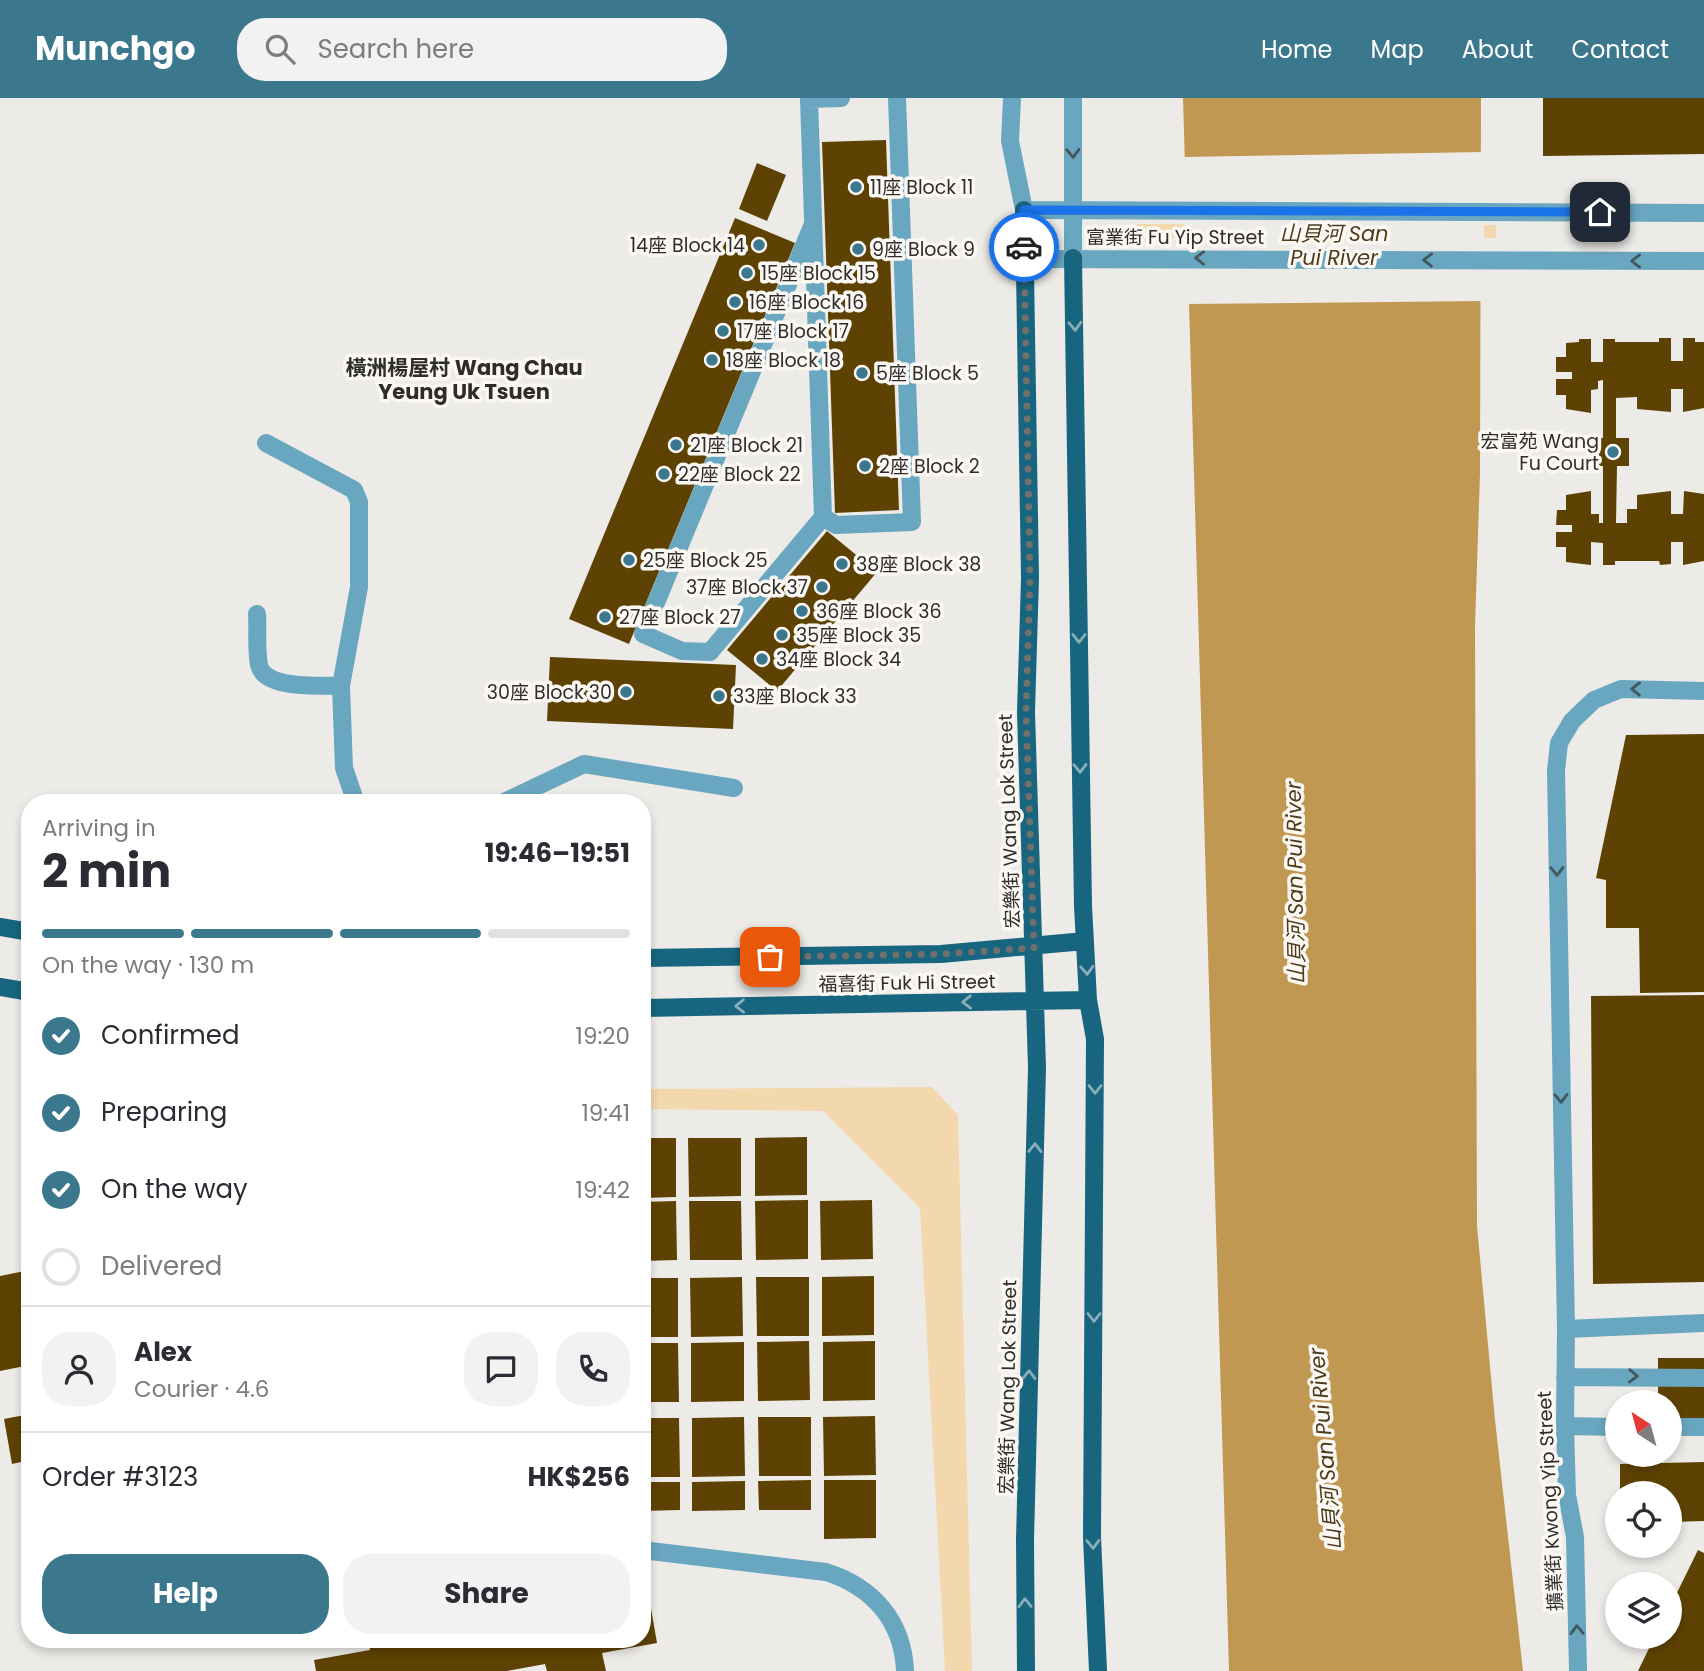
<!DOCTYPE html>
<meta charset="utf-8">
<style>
body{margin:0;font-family:Poppins,"Noto Sans TC",sans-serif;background:#f2f2f3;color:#2b2b33;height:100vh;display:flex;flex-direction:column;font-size:26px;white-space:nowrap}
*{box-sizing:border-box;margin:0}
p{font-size:23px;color:#7c7c81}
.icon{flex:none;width:38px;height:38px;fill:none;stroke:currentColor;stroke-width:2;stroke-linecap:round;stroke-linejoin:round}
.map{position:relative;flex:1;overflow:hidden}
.details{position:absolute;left:21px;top:696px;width:630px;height:854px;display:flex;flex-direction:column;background:#fff;border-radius:28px;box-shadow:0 4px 10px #0003}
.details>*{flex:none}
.needle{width:46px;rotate:324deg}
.controls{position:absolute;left:1605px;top:1292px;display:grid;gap:14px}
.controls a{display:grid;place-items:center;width:77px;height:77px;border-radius:50%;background:#fff;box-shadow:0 4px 10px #0003;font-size:35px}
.pin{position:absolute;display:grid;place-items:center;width:60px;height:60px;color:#fff;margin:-30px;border-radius:14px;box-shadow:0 4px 10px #0006}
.courier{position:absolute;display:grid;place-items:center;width:70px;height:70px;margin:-35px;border:5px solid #1a73e8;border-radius:50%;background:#fff;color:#222;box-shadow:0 2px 9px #0007}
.summary em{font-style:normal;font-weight:700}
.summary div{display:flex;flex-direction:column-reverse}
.summary{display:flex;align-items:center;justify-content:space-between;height:119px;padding:0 21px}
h1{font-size:46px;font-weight:700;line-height:52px}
.bar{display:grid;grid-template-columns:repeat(4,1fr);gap:10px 7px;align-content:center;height:84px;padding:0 21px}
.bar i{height:9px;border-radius:5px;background:#e1e1e2}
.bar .selected{background:#3b788e}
.bar p{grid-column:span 4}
.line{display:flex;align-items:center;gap:18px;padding:0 21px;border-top:2px solid #e1e1e2}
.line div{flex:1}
.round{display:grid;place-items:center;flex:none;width:74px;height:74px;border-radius:28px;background:#f2f2f3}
ol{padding:0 21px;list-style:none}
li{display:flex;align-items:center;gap:21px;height:77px}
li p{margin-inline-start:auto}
li .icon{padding:7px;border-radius:50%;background:#3b788e;color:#fff;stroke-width:4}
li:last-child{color:#7c7c81}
li i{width:38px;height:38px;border:4px solid #e1e1e2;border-radius:50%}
.button{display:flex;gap:14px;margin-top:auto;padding:14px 21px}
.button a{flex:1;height:80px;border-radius:28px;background:#3b788e;color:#fff;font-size:28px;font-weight:700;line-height:80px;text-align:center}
.button a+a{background:#f2f2f3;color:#2b2b33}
header{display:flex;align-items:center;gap:42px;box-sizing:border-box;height:98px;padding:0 35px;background:#3b788e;color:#fff}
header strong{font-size:33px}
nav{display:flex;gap:38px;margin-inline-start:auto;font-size:24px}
.search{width:490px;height:63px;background:#f2f2f3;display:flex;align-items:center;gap:18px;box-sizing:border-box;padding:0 24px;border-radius:28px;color:#7c7c81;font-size:26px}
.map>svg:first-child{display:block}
.green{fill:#f2d8ac}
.water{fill:#c09851}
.pier{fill:#edebe7}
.building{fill:#5e4203}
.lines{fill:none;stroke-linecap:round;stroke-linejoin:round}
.minor{stroke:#69a6bf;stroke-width:18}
.major{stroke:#17657f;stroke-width:18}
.oneway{stroke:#43575f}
.oneway2{stroke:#89aeba}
.done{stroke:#71706d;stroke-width:7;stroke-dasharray:0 12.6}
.route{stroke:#1a73e8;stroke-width:9}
.poi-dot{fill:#3b788e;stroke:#fbf8f4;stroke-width:2.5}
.labels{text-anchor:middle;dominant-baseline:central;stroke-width:7;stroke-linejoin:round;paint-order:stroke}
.poi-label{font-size:19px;fill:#2e2d2b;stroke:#fbf8f4;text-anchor:start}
.street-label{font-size:19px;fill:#2e2d2b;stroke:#fbf8f4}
.water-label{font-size:21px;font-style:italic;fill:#4c3a1b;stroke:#fbf8f4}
.neighbourhood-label{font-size:21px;font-weight:bold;fill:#2e2d2b;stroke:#fbf8f4}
</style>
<header>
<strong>Munchgo</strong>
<div class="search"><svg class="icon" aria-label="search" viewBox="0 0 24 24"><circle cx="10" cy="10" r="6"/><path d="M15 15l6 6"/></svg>Search here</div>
<nav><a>Home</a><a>Map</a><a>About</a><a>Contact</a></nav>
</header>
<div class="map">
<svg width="1704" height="1573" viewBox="0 0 1704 1573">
<rect width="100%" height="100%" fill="#edebe7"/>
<path class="green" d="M1137 126 1496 127V140H1137Z
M932 989 958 1017 972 1573H945L920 1110 823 1013 642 1011V991Z"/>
<path class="water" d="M1183 0H1481L1480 375 1475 528 1477 1128 1495 1322 1523 1573H1229Z"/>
<path class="pier" d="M1484 54V203L1186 206 1182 59Z"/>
<path class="building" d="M1543 0H1704V56L1543 58Z
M886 42 899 412 835 415 822 44Z
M757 65 786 77 767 123 739 111Z
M735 120 795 145 629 546 569 521Z
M1659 240H1671V263H1683V240H1695V244H1704V310L1683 314V291H1671V314L1637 311V299L1616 300V340H1629V368H1617L1616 425H1627V411H1637V397L1671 393V416H1683L1684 393 1704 396V463L1683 467V444H1671V466L1660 467 1659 463H1615V467H1603V445L1591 444V467L1566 464V449H1556V434H1572V427H1556L1557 412H1566V397L1591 393V416H1599V425H1603V368H1597L1596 339 1603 340V282L1598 283V291L1591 292V315L1566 311V297H1556V281H1572V274H1556V259H1566V245L1579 244V241H1591V264H1603V241H1615V244H1659Z
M827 433 877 474 777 593 727 552Z
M550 559 736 567 733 631 547 623Z
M1704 636V894L1640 895 1639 830H1606V782L1596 780 1626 637Z
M1704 897V1184L1593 1186 1591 898Z
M807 1039V1097L755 1098V1040Z
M642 1040H676V1099L642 1100Z
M688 1040H741V1098L689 1099Z
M808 1102V1161L756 1162 755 1103Z
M872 1102 873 1161 821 1162 820 1103Z
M676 1103 677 1162 642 1163V1104Z
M689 1103H741L742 1162H690Z
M30 1172V1267L0 1273V1178Z
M874 1178V1237L822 1238V1179Z
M742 1179 743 1238 691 1239 690 1180Z
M756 1179H809V1238H757Z
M642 1180H678V1239H642Z
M809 1243 810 1302 758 1303 757 1244Z
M875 1243V1302L823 1303V1244Z
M744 1244V1303L691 1304V1245Z
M642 1245H678L679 1304H642Z
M1658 1260H1704V1335H1670V1304H1658Z
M30 1316V1362L12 1366 4 1321Z
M875 1318 876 1377 824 1378 823 1319Z
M744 1319 745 1378 692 1379V1320Z
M758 1319H811V1378H759Z
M642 1320H679L680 1379H642Z
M1704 1364V1423L1670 1424V1395H1620V1366Z
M811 1382V1412H759L758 1383Z
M824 1382H876V1440L824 1441Z
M745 1383V1412L692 1413V1384Z
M642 1384H680V1412L642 1413Z
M1698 1452 1704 1455V1573H1638L1655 1538H1670V1509Z
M649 1499 657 1545 602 1555 606 1573H547L545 1566 507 1573H316L314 1562 370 1552 368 1542H642V1500Z"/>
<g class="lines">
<path class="minor" d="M1012 0 1010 43 1024 112 1704 115
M1073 0V160
M813 126 643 536 682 553 710 554 823 419 809 1 841 0
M1024 161 1704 163
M266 345 354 392 359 404V489L341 588 344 670 356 705
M823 419 836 427 912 424 897 0
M257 516C258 532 256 551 259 567 265 592 321 587 341 588
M502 705 584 666 734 690
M1566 1231 1704 1225
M1565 1279 1704 1280
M1565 1328 1617 1329
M1670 1329H1704
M642 1452 826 1474C873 1489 903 1523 905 1573
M1578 1573 1575 1439 1567 1397 1565 1328 1566 1231 1556 673 1559 645 1572 623 1594 602 1621 591 1704 593"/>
<path class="major" d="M1024 112 1030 480 1026 614 1037 970 1025 1442 1026 1573
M1073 160 1083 808 1088 902 1095 941 1092 1439 1098 1573
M0 829 30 834
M642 860 941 856 1085 843
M0 889 30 894
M642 910 1088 902"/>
</g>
<defs><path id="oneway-chevron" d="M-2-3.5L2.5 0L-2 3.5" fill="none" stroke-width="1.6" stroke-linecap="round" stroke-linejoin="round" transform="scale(1.75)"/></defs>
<g class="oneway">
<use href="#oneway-chevron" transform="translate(1073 55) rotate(89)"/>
<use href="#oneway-chevron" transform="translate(1200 160) rotate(-179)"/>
<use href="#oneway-chevron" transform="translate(1428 162) rotate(-179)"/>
<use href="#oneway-chevron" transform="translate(1636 163) rotate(-180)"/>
<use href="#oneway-chevron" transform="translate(1636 591) rotate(-179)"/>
<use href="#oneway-chevron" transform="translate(1557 773) rotate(89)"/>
<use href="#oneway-chevron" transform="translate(1561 1000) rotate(89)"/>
<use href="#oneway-chevron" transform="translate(1633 1278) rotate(2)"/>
<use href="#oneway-chevron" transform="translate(1577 1532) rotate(-91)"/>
</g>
<g class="oneway2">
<use href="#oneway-chevron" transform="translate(1075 228) rotate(88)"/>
<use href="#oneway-chevron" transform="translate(1079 540) rotate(90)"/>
<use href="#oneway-chevron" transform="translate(1080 670) rotate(89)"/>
<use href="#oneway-chevron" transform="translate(1087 872) rotate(87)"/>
<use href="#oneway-chevron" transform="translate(967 904) rotate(179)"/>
<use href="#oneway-chevron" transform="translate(740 908) rotate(179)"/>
<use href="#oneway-chevron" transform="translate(1095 991) rotate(90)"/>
<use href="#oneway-chevron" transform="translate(1035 1050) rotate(-89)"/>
<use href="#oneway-chevron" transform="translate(1094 1219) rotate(90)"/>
<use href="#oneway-chevron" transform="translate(1029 1277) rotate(-89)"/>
<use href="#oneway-chevron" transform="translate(1093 1446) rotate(88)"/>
<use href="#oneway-chevron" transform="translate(1025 1505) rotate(-91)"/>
</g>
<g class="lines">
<path class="done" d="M770 859 941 856 1034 850 1026 614 1030 480 1024 149"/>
<path class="route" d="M1024 149V112L1600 114"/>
</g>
<g class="poi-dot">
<circle cx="856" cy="89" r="7"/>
<circle cx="759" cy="147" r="7"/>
<circle cx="858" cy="151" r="7"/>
<circle cx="747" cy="175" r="7"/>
<circle cx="735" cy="204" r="7"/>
<circle cx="723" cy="233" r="7"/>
<circle cx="712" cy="262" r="7"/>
<circle cx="862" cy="275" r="7"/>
<circle cx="676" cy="347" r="7"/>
<circle cx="1613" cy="354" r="7"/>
<circle cx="865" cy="368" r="7"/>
<circle cx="664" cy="376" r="7"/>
<circle cx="629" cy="462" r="7"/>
<circle cx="842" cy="466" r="7"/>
<circle cx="822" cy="489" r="7"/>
<circle cx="802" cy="513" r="7"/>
<circle cx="605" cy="519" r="7"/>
<circle cx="782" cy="537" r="7"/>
<circle cx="762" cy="561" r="7"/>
<circle cx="626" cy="594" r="7"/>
<circle cx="719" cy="598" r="7"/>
</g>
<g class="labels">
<g class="poi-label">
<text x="870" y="89">11座 Block 11</text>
<text x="745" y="147" text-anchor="end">14座 Block 14</text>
<text x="872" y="151">9座 Block 9</text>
<text x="761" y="175">15座 Block 15</text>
<text x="749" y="204">16座 Block 16</text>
<text x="737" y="233">17座 Block 17</text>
<text x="726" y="262">18座 Block 18</text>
<text x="876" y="275">5座 Block 5</text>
<text x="1599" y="343" text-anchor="end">宏富苑 Wang<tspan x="1599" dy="22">Fu Court</tspan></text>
<text x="690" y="347">21座 Block 21</text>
<text x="879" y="368">2座 Block 2</text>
<text x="678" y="376">22座 Block 22</text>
<text x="643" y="462">25座 Block 25</text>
<text x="856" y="466">38座 Block 38</text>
<text x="808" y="489" text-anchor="end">37座 Block 37</text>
<text x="816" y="513">36座 Block 36</text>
<text x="619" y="519">27座 Block 27</text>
<text x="796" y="537">35座 Block 35</text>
<text x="776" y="561">34座 Block 34</text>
<text x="612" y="594" text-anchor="end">30座 Block 30</text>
<text x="733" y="598">33座 Block 33</text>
</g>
<g class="street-label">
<text x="1175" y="139">富業街 Fu Yip Street</text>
<text transform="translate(1009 723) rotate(-92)">宏樂街 Wang Lok Street</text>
<text transform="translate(907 885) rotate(-1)">福喜街 Fuk Hi Street</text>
<text transform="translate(1008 1289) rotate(-89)">宏樂街 Wang Lok Street</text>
<text transform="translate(1550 1403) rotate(-93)">擴業街 Kwong Yip Street</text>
</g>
<g class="water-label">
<text x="1334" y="135">山貝河 San<tspan x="1334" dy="24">Pui River</tspan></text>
<text transform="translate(1295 785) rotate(-91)">山貝河 San Pui River</text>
<text transform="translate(1325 1351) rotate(-95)">山貝河 San Pui River</text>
</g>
<g class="neighbourhood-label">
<text x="464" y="269">橫洲楊屋村 Wang Chau<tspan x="464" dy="24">Yeung Uk Tsuen</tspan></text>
</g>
</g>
</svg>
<div class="controls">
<a><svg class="needle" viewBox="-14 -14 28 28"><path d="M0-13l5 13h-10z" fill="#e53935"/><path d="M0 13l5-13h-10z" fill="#7c7c81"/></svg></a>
<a><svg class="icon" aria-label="locate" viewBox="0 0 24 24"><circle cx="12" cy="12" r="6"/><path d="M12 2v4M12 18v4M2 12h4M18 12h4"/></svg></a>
<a><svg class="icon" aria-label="layers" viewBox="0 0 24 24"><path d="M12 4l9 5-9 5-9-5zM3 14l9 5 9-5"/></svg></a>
</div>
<div class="pin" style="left:770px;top:859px;background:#ea580c"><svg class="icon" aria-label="bag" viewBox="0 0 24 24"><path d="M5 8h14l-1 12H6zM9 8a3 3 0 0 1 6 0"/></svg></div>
<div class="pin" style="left:1600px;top:114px;background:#1f2937"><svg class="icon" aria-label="home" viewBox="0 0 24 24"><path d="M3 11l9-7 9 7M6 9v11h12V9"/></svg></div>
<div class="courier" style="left:1024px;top:149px"><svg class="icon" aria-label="car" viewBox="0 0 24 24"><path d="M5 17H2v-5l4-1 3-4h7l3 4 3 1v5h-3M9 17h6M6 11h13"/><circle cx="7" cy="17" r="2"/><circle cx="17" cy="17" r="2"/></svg></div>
<section class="details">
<div class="summary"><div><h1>2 min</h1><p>Arriving in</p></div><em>19:46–19:51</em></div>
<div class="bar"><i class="selected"></i><i class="selected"></i><i class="selected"></i><i></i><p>On the way · 130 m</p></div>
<ol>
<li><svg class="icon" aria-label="check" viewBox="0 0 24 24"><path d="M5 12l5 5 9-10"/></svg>Confirmed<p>19:20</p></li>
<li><svg class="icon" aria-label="check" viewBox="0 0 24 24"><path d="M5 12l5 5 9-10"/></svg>Preparing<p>19:41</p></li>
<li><svg class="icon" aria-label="check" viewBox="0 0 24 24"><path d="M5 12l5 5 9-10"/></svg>On the way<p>19:42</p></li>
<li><i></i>Delivered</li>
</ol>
<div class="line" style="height:126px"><a class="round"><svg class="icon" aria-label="person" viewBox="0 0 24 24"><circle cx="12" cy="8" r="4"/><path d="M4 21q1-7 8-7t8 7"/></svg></a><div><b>Alex</b><p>Courier · 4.6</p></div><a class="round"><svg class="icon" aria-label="chat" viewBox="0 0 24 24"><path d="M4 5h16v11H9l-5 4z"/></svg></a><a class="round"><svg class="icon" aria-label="phone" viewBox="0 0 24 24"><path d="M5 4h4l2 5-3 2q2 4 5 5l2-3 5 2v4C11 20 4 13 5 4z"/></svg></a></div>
<div class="line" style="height:91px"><div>Order #3123</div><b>HK$256</b></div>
<div class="button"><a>Help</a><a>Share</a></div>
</section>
</div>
